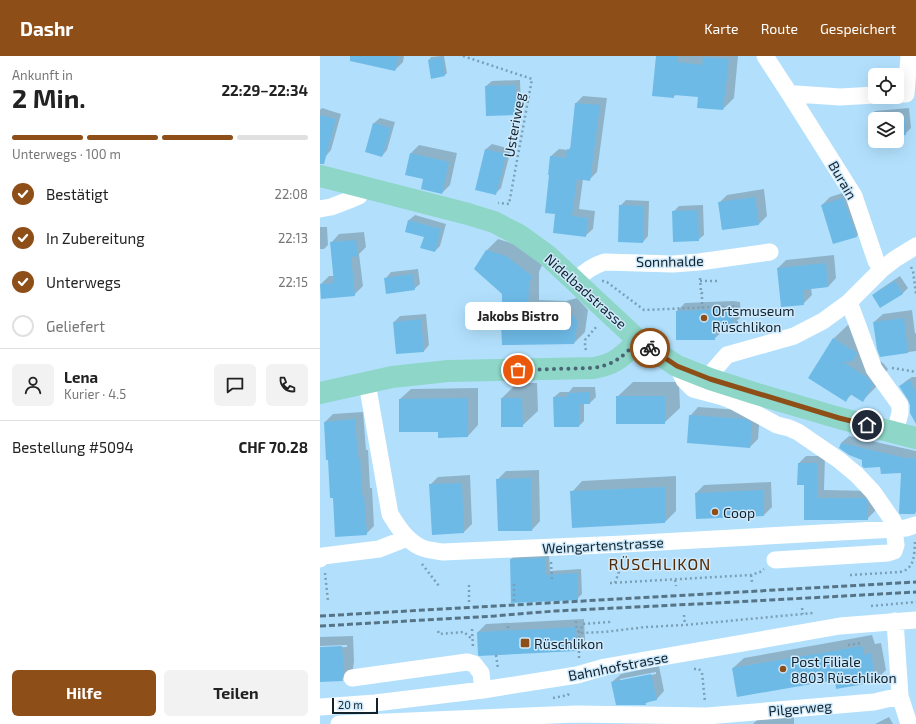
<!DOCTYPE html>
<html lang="de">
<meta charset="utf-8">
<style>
body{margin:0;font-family:"Exo 2",sans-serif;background:#f2f2f2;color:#222;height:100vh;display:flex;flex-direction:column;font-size:15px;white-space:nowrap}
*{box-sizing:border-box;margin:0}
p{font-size:13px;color:#767676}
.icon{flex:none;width:22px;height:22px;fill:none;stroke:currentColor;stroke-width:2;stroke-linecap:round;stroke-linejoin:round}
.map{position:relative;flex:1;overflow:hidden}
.side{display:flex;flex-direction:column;background:#fff;width:320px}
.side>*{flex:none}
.controls{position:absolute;left:548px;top:12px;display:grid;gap:8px}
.controls a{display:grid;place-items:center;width:36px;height:36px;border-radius:6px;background:#fff;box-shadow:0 4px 16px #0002;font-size:20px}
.scale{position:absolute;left:12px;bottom:10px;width:46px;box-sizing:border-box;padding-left:4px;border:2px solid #11222d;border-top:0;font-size:11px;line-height:14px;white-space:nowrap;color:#11222d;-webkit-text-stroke:3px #cfeafc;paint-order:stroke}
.pin{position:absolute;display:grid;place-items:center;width:34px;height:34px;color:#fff;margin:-17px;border:2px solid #fff;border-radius:50%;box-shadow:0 1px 4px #0007}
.courier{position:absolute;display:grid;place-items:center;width:40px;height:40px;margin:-20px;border:3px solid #8e4e17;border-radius:50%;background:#fff;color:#222;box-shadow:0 1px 5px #0007}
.bubble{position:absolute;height:28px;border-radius:6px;background:#fff;box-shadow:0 4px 16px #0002;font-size:13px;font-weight:700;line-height:28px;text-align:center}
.overview em{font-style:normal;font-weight:700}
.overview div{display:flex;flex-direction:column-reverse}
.overview{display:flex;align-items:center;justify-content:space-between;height:68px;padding:0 12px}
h1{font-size:26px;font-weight:700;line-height:30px}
.bar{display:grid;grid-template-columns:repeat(4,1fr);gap:6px 4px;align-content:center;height:48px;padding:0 12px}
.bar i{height:5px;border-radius:3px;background:#e0e0e0}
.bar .selected{background:#8e4e17}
.bar p{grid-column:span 4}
.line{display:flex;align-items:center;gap:10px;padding:0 12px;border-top:1px solid #e0e0e0}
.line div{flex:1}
.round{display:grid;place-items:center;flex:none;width:42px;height:42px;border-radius:6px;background:#f2f2f2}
ol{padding:0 12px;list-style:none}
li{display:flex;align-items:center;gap:12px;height:44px}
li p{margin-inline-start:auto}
li .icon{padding:4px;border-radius:50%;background:#8e4e17;color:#fff;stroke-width:4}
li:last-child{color:#767676}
li i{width:22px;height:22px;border:2px solid #e0e0e0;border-radius:50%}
.primary-button{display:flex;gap:8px;margin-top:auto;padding:8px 12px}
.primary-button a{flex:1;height:46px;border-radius:6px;background:#8e4e17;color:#fff;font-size:16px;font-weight:700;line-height:46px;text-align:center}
.primary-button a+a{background:#f2f2f2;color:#222}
header{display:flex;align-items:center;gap:24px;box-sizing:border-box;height:56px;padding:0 20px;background:#8e4e17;color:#fff}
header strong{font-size:19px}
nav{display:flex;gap:22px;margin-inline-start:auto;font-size:14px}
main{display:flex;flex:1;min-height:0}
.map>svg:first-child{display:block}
.shadow{fill:#0003;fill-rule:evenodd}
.building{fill:#6ebae7}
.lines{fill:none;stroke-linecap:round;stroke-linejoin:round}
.path{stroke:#7b9fb6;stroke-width:2.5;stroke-dasharray:2 3;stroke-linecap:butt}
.minor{stroke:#fff;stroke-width:17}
.major{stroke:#8ed6c7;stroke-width:22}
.rail{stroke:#567486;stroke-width:3;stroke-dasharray:6 3;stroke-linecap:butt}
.done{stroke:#496475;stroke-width:4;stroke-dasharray:0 7.2}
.route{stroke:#8e4e17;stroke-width:5}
.poi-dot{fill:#8e4e17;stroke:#cfeafc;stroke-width:1.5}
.labels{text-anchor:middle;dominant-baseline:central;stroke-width:3;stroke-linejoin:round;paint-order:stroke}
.street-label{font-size:14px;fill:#11222d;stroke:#cfeafc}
.poi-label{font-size:14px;fill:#11222d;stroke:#cfeafc;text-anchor:start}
.quarter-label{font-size:16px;letter-spacing:1px;fill:#532801;stroke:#cfeafc}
</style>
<header>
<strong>Dashr</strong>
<nav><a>Karte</a><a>Route</a><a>Gespeichert</a></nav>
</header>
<main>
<section class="side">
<div class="overview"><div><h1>2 Min.</h1><p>Ankunft in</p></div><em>22:29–22:34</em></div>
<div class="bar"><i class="selected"></i><i class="selected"></i><i class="selected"></i><i></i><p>Unterwegs · 100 m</p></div>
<ol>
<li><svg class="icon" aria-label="check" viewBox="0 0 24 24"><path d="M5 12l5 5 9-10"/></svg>Bestätigt<p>22:08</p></li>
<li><svg class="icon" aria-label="check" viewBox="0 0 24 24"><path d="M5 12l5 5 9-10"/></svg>In Zubereitung<p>22:13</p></li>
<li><svg class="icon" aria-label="check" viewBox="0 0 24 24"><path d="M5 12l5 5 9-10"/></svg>Unterwegs<p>22:15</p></li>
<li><i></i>Geliefert</li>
</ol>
<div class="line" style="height:72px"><a class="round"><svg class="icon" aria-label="person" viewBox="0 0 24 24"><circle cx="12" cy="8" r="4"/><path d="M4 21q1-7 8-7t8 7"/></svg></a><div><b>Lena</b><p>Kurier · 4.5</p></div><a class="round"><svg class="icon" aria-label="chat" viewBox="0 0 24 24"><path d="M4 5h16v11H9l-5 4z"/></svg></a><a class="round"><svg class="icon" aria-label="phone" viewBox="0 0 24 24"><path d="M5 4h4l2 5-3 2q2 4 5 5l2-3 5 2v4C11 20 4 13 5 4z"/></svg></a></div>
<div class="line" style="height:52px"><div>Bestellung #5094</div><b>CHF 70.28</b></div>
<div class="primary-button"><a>Hilfe</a><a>Teilen</a></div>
</section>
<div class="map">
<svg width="596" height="668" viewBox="0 0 596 668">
<rect width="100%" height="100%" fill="#b2e0fc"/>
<path class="shadow" d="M31 0H84L83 6 75 14Z
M121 0H124L127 17 125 19 109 4 111 1Z
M337 0H418L414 42 403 53 380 40 357 38 353 41Z
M200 24 201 52 196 58 166 30 172 25Z
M263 40 287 42 277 116 269 124 263 123 259 153 275 155 273 173 265 180 236 157 231 100 239 93 248 94 251 91 256 47Z
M2 52 21 58 11 94 6 100 0 98V54Z
M589 52 591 72 585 78 577 79V63H555V81L550 60 555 55Z
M60 62 75 66 67 94 62 100 54 67Z
M172 88 191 93 181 132 175 138 166 93Z
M99 89 137 97 130 129 122 137 104 122 91 97Z
M444 133 447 160 439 168 402 173 399 147 407 139Z
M532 134 545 172 537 180 513 187 502 149 510 141Z
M306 144 329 145 328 180 323 186 300 150Z
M383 149 384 179 378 184 353 156 359 150Z
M95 159 126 168 120 190 115 195 105 181 89 164Z
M0 171H7L8 189 4 193H0Z
M44 176 46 191 39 198 43 230 34 239 0 229 9 220H14L11 187 19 178Z
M178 183 197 189 222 209 219 216V244L246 245 257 242 268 254 265 276 254 287 183 238 156 213 167 194Z
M514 199 516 222 508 231 491 232 492 239 483 248 458 212 466 204Z
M98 213 100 228 94 233 66 222 71 216Z
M580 220 588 232 582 238 553 239 559 234Z
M413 245 420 246 421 261 412 269H403V275L394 283 357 255 365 247Z
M592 254 595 278 596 277V295L561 300 554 266 563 258Z
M106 258 109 289 104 295 74 266 80 260Z
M529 268 552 282 548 289 542 294 563 307 568 313 558 329 542 345 532 338 526 344 513 283Z
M592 321H596V349L591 348 580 330 586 325Z
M313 326H359L360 352 344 367 297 341Z
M197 327H217L218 355 202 370 182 342Z
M253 331H275L276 341 270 347H264V365L259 370 234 341 240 336H249Z
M158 332V369L148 380 119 375 80 343 91 333Z
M378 351 434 355 440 358 438 383 430 391 370 360Z
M43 356 46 394H48L50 432H52L54 470 46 478 14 440 5 366 13 358Z
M529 380 596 395V456L595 457 582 416 561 410 543 403 521 387Z
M486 400H505L504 434 552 435 555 438V455L547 463H485V428L479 407Z
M219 414 220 465 212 474 177 424 186 415Z
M150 419 152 468 144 476 110 429 118 421Z
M356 420V455L345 466 252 436 262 425Z
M451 426 452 451 443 460 376 437 384 429Z
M229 498 230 515 261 513 262 538 257 543 191 503 195 499Z
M264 563 265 585 256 594 158 576 166 568Z
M552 579 555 588 561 587 566 614 555 625 413 612 424 602Z
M33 580 34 605 33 613 22 624 0 625V592L27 591V589L0 590V581Z
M339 610 344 635 336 644 329 645 325 648 292 626 301 618ZM336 616V618L300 625V623Z
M474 658V668H433L441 660Z
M569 661 573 668H555Z"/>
<path class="building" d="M30 0H79L75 15 30 5Z
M336 0H357V6L382 9 383 1 409 3 403 54 377 52 378 41 354 39V42L332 40Z
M122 1 125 20 111 23 108 4Z
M195 29 196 59 166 60 165 30Z
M255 47 280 49 270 125 257 123 252 160 268 162 266 181 233 177 235 158 225 157 229 119H228L230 100 246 102 247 93 250 94Z
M584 57 586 79 577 80V63H555V82H551L549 60Z
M0 59 16 63 4 108H0Z
M53 67 71 72 62 101 45 96Z
M165 93 186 98 176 139 155 134Z
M90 97 129 106 122 138 101 133 103 123 85 119Z
M435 141 439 169 402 174 398 146Z
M523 142 537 181 513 188 501 149Z
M299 149 324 150 323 187 298 186Z
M378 154 379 185 353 186 352 155Z
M88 164 121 173 115 196 100 192 104 181 85 176Z
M36 184 38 200 31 201 35 240 1 243 0 228 14 227 10 186Z
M166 194 186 200 212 220 209 228 208 255 235 256 246 252 258 265 254 288 182 289 181 268H182V238L154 213Z
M506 207 508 231 483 234 484 249 461 251 457 212Z
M93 218 95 234 66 238 64 222Z
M575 225 583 238 560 252 552 239Z
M404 253 412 254 413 270H395V284H356V255Z
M584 262 588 297 560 301 557 293 553 266Z
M101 263 104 296 76 298 73 266Z
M513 282 537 297 533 305 523 306 548 322 553 329 543 346 530 338 526 346 488 322Z
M590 324 596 336V368L590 357V349L588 344 579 330Z
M270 336V348H259V371H234L233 341H247V337Z
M296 340H345V368H296Z
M148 342V381L118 382V376H79V343Z
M181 342H202L203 371H181Z
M369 359 426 363 432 367 430 392 367 387Z
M35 363 38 402H40L42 439H44L47 479 15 481 13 442H10L8 404H6L4 366Z
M521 387 585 402H596V448L595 458H580L579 457 581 417 561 418 560 411 544 412 542 410V404L529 399 519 392Z
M478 407H497V442H545L548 446V464H484V429H477Z
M211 422 212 475H178L176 423Z
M142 427 144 477 112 479 109 428Z
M345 431V467L252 472 250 435Z
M443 434 444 460 376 463 375 437Z
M225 502 226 519 257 517 258 544 191 547 190 503Z
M256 571 257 595 159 600 158 599 157 576Z
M22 590 24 617 22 623 23 625 0 626V591Z
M542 590 544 599 551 597 556 626 516 633 515 624 417 641 412 612Z
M331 618 337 644 325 647 326 649H296L291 626Z"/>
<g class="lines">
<path class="path" d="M143 0 212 23 189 148 178 147
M591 211 593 215 596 238
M380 222 381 237H382V252
M282 225H283L287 226 324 254 417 250 416 264 420 279
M380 225H400
M266 294 265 291V284L277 270
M572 312 591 315 596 316
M231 506 232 526
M102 508 119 530
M5 517 8 545
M431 519 432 526
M530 519 580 516C595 513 594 499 595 486
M355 524 356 530
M290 527 431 519 440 516 444 513
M295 527 303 504
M149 529V548
M194 545V527
M551 550 596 546
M482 552 483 558
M364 559 365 569
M256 565V570L259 577 284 576 326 571 365 569 493 557
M188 570V574
M152 573 153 592
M118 575 119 578 144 576 153 584
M528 589 541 587
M176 599 178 613
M259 602V577L263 568 289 566 291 563
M374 613H379L382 617 385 646
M233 642 248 639 249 636"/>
<path class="minor" d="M445 0 471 40 534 140 556 205 562 213
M577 38H586L589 0
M471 40 476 38 520 41 555 39
M0 153 11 151 32 143 39 140 43 131
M255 225C264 216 273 209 285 206L353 208 379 206 450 196
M529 246 554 313 580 349V357L575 376
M357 310 364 324 373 333 403 341 413 345 457 369 469 372 478 376 519 404 537 419 553 436 573 465 576 489 574 495 568 497 455 504
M390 323 394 314 407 299 474 280 503 265 529 246 562 213 575 203 596 190
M47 327 70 458C78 471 86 484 100 491 106 494 116 495 123 496L304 488 575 473 586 472 596 469
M0 503 3 500 59 493 87 482
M575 565 580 640 589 668
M32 622 147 606 154 608 161 617 163 634
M0 651 55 647 163 634 257 619 285 611 520 570 596 564
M19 668 256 658 387 660 554 646 580 640"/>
<path class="major" d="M0 120 148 158 174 166 199 179 228 200 319 285 357 310 390 323 437 338 519 362 596 382
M0 337 72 321 128 315 274 312C297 308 303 299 319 285"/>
<path class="rail" d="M0 560 596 526
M0 570 175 560 235 555 397 547 596 536"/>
</g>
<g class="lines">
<path class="done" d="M198 314 274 312C297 308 303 299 319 285L330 292"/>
<path class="route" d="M330 292 357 310 390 323 519 362 547 369"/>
</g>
<g class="poi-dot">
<circle cx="384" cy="262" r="4"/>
<circle cx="395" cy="456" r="4"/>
<rect x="200" y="582" width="10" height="10" rx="2"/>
<circle cx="463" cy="613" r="4"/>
</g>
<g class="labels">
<g class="street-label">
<text transform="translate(194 69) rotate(-80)">Usteriweg</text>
<text transform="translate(523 124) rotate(60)">Burain</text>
<text transform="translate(350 205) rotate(-1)">Sonnhalde</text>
<text transform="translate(266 235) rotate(42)">Nidelbadstrasse</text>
<text transform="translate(283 489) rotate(-3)">Weingartenstrasse</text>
<text transform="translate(298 610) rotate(-11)">Bahnhofstrasse</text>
<text transform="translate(480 652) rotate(-5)">Pilgerweg</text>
</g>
<g class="poi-label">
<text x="392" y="254">Ortsmuseum<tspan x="392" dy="16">Rüschlikon</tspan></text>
<text x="403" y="456">Coop</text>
<text x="214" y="587">Rüschlikon</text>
<text x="471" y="605">Post Filiale<tspan x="471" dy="16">8803 Rüschlikon</tspan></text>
</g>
<g class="quarter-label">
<text x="340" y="507">RÜSCHLIKON</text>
</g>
</g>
</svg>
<div class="controls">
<a><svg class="icon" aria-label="locate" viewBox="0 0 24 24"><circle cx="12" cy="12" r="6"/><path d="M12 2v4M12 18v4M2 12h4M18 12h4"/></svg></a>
<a><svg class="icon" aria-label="layers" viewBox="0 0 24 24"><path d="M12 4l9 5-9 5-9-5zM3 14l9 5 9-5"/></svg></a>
</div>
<div class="scale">20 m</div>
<div class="pin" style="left:198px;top:314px;background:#ea580c"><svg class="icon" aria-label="bag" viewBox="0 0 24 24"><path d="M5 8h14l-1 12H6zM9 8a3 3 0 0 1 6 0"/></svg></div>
<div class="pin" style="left:547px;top:369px;background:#1f2937"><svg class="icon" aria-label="home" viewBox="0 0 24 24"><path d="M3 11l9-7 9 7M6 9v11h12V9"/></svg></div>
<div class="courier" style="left:330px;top:292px"><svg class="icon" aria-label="bike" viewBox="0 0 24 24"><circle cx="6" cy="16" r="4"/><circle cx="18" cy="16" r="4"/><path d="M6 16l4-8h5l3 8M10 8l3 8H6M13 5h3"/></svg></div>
<div class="bubble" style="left:145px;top:246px;width:106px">Jakobs Bistro</div>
</div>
</main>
